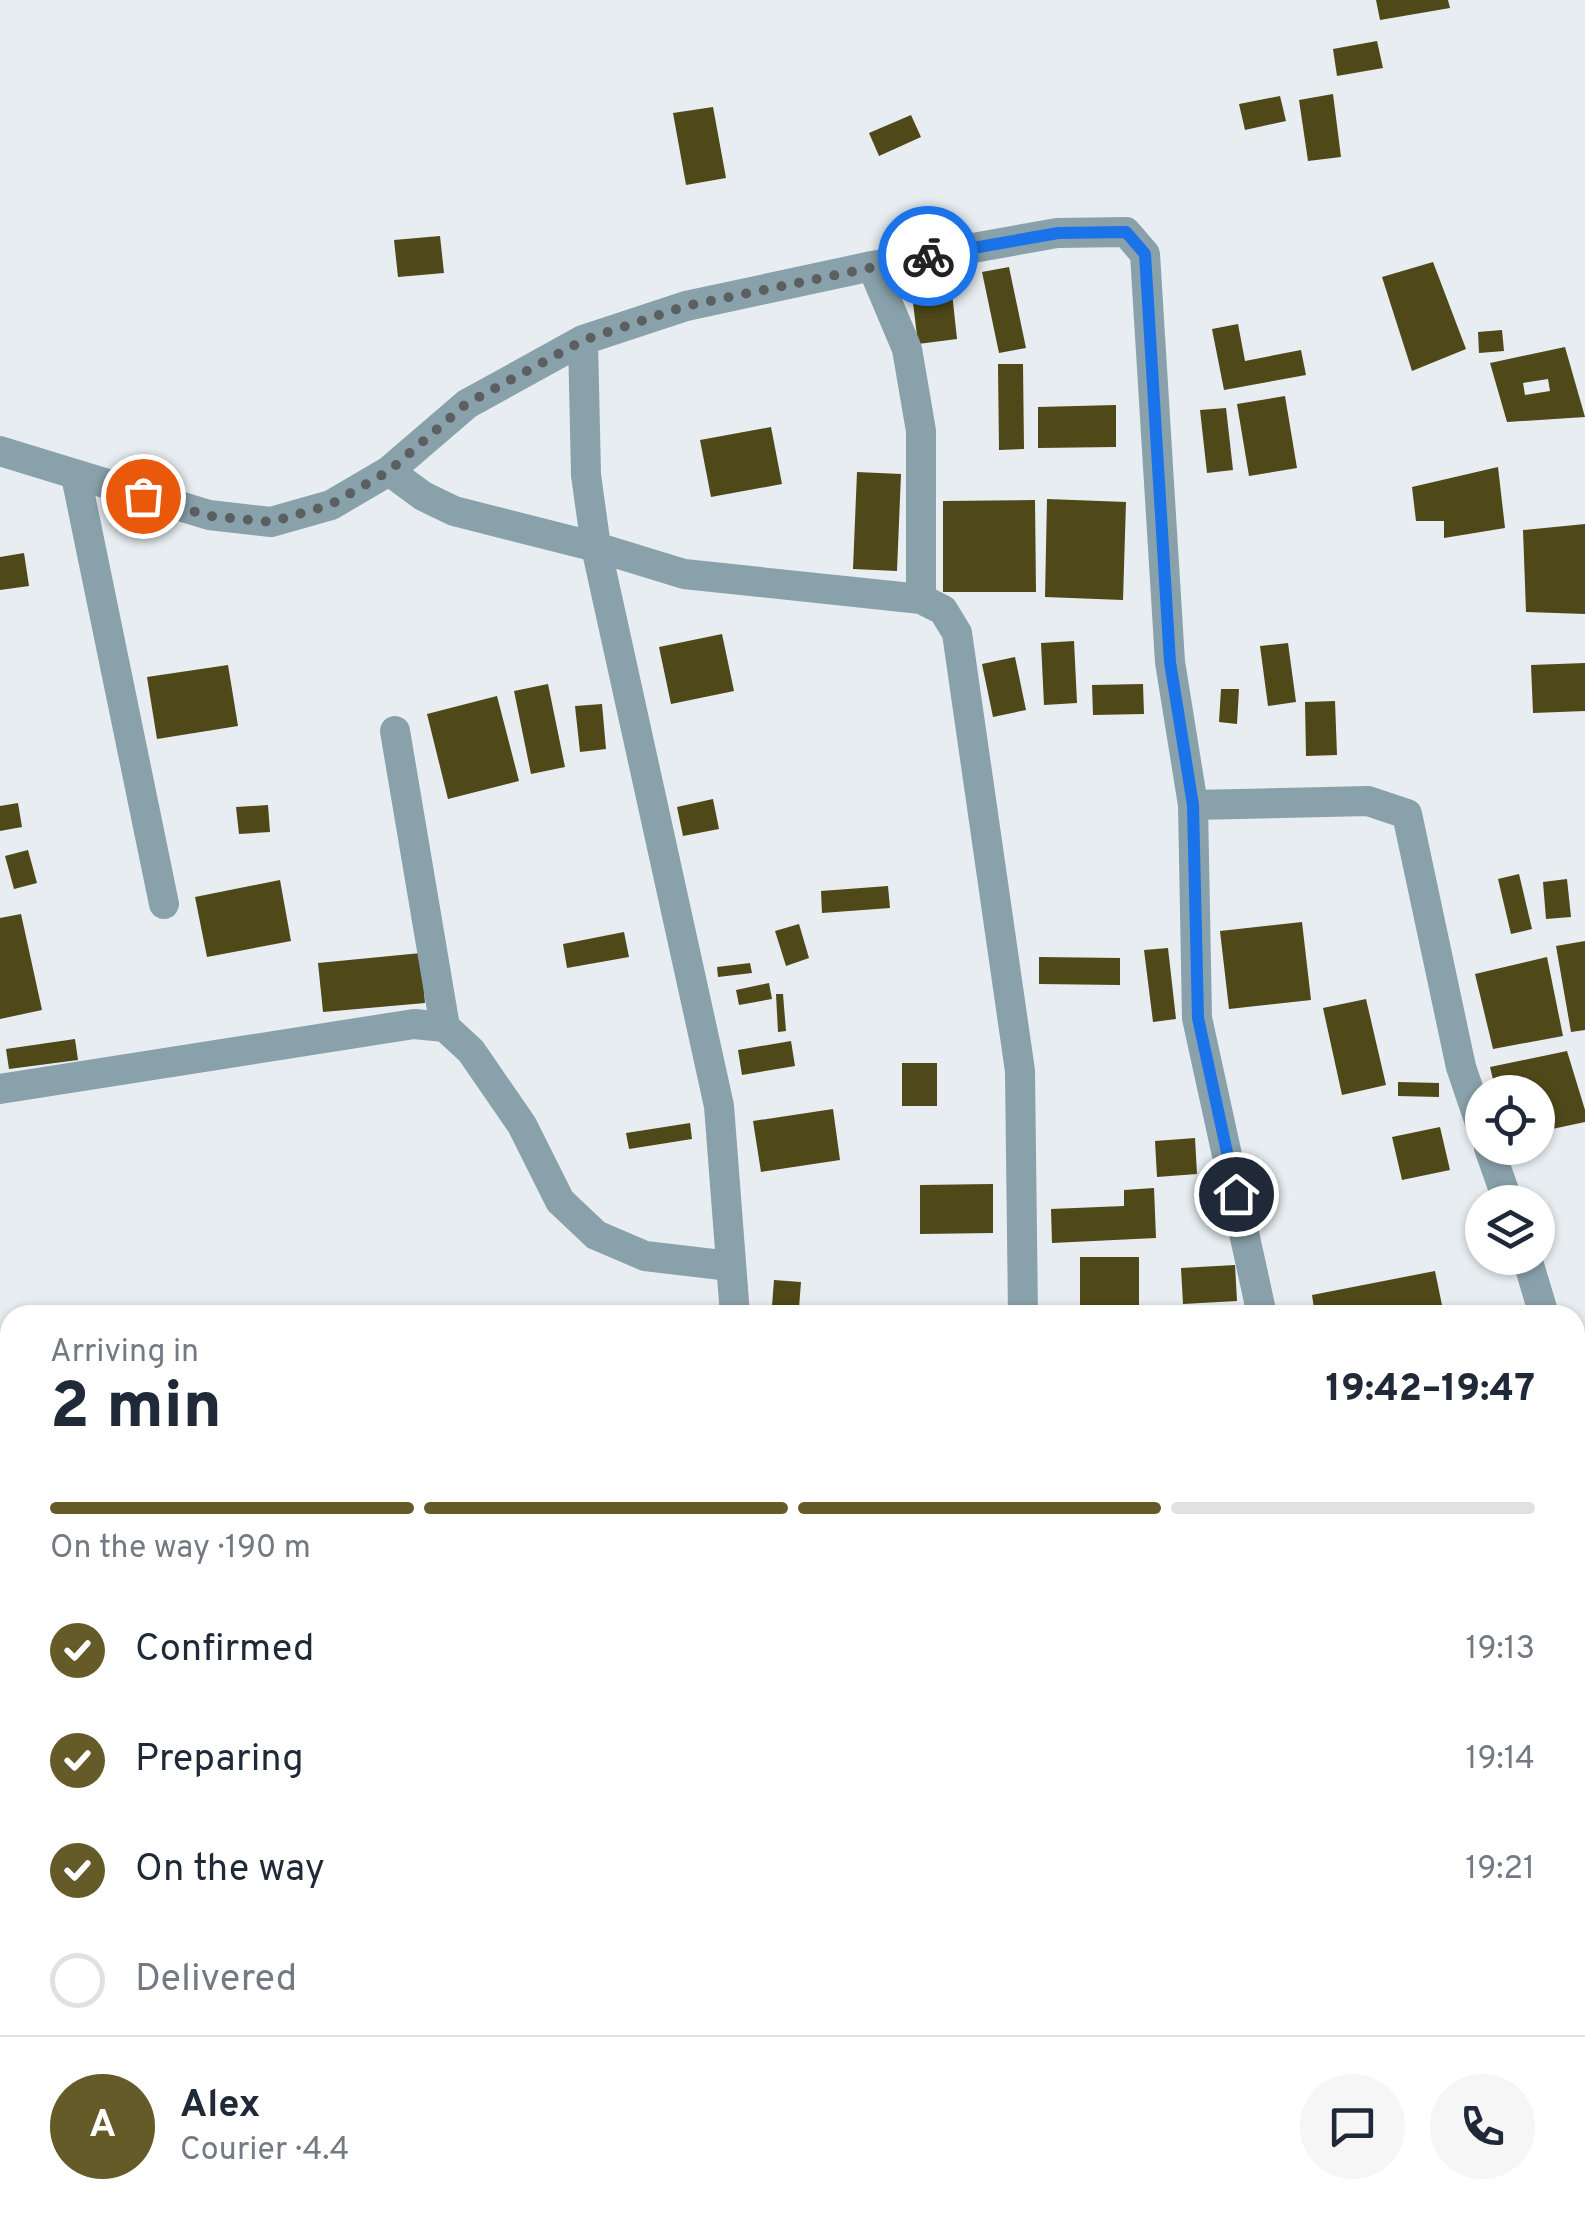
<!DOCTYPE html>
<meta charset="utf-8">
<style>
body{margin:0;font-family:Overpass,sans-serif;background:#f6f6f7;color:#1f2937;height:100vh;display:flex;flex-direction:column;font-size:38px;white-space:nowrap}
*{box-sizing:border-box;margin:0}
p{font-size:32px;color:#747a83}
.icon{flex:none;width:55px;height:55px;fill:none;stroke:currentColor;stroke-width:2;stroke-linecap:round;stroke-linejoin:round}
.map{position:relative;flex:1;overflow:hidden}
.drawer{position:absolute;left:0px;top:1305px;width:1585px;height:932px;display:flex;flex-direction:column;background:#fff;border-radius:30px 30px 0 0;box-shadow:0 2px 8px #0004}
.drawer>*{flex:none}
.tools{position:absolute;left:1465px;top:1075px;display:grid;gap:20px}
.tools a{display:grid;place-items:center;width:90px;height:90px;border-radius:50%;background:#fff;box-shadow:0 2px 8px #0004;font-size:50px}
.pin{position:absolute;display:grid;place-items:center;width:85px;height:85px;color:#fff;margin:-42px;border:5px solid #fff;border-radius:50%;box-shadow:0 2px 10px #0007}
.courier{position:absolute;display:grid;place-items:center;width:100px;height:100px;margin:-50px;border:8px solid #1a73e8;border-radius:50%;background:#fff;color:#222;box-shadow:0 2px 12px #0007}
.overview em{font-style:normal;font-weight:800}
.overview div{display:flex;flex-direction:column-reverse}
.overview{display:flex;align-items:center;justify-content:space-between;height:170px;padding:0 50px}
h1{font-size:65px;font-weight:800;line-height:75px}
.bar{display:grid;grid-template-columns:repeat(4,1fr);gap:15px 10px;align-content:center;height:120px;padding:0 50px}
.bar i{height:12px;border-radius:8px;background:#e0e1e3}
.bar .current{background:#645b28}
.bar p{grid-column:span 4}
.line{display:flex;align-items:center;gap:25px;padding:0 50px;border-top:2px solid #e0e1e3}
.line div{flex:1}
.round{display:grid;place-items:center;flex:none;width:105px;height:105px;border-radius:52px;background:#f6f6f7}
ol{padding:0 50px;list-style:none}
li{display:flex;align-items:center;gap:30px;height:110px}
li p{margin-inline-start:auto}
li .icon{padding:10px;border-radius:50%;background:#645b28;color:#fff;stroke-width:4}
li:last-child{color:#747a83}
li i{width:55px;height:55px;border:5px solid #e0e1e3;border-radius:50%}
.map>svg:first-child{display:block}
.building{fill:#4f4818;fill-rule:evenodd}
.lines{fill:none;stroke-linecap:round;stroke-linejoin:round}
.path{stroke:#7a7e80;stroke-width:6;stroke-dasharray:2.5 8;stroke-linecap:butt}
.minor{stroke:#89a1aa;stroke-width:30}
.done{stroke:#5c5f61;stroke-width:10;stroke-dasharray:0 18}
.route{stroke:#1a73e8;stroke-width:12}
</style>
<div class="map">
<svg width="1585" height="2236" viewBox="0 0 1585 2236">
<rect width="100%" height="100%" fill="#e7edf0"/>
<path class="building" d="M1376 0H1448L1450 8 1380 20Z
M1377 41 1383 68 1337 76 1333 49Z
M1333 94 1341 157 1308 161 1299 100Z
M1280 96 1286 121 1245 130 1239 104Z
M713 107 726 178 686 185 673 113Z
M911 115 921 137 879 156 869 133Z
M440 236 444 273 398 277 394 240Z
M1433 262 1466 349 1412 371 1382 277Z
M1009 267 1026 348 999 353 982 272Z
M950 274 957 339 918 344 910 278Z
M1238 324 1245 361 1301 350 1306 375 1224 390 1212 329Z
M1502 330 1504 351 1479 353 1478 332Z
M1565 347 1585 417 1507 422 1490 363ZM1548 379 1550 391 1525 395 1523 383Z
M998 364H1023L1024 449 999 450Z
M1285 396 1297 468 1249 476 1237 404Z
M1116 405V447L1038 448V407Z
M1226 408 1233 470 1207 473 1200 410Z
M771 427 782 484 711 497 700 440Z
M1498 467 1505 528 1444 538V521H1416L1412 487Z
M857 472 901 474 897 571 853 569Z
M1047 499 1126 502 1123 600 1045 597Z
M1035 500 1036 592H943V501Z
M1585 524V614L1526 612 1523 530Z
M24 553 29 586 0 590V557Z
M722 634 734 691 671 704 659 647Z
M1074 641 1077 703 1044 705 1041 643Z
M1288 643 1296 702 1268 706 1260 646Z
M1015 657 1026 710 993 717 982 664Z
M1585 663V711L1533 713 1531 665Z
M228 665 238 726 157 739 147 677Z
M548 684 565 767 531 774 514 691Z
M1143 684 1144 714 1093 715 1092 685Z
M1221 689H1239L1237 724 1219 722Z
M497 696 519 781 448 799 427 714Z
M1335 701 1337 755 1306 756 1305 702Z
M602 704 606 749 580 752 575 706Z
M713 799 719 829 683 836 677 807Z
M18 803 22 827 0 831V806Z
M268 805 270 832 239 834 236 807Z
M28 850 37 883 14 889 5 856Z
M1519 874 1532 929 1511 934 1498 879Z
M1567 879 1571 917 1546 919 1543 882Z
M280 880 291 941 207 957 195 897Z
M888 886 890 908 822 913 821 891Z
M21 914 42 1010 0 1019V918Z
M1302 922 1311 1000 1229 1009 1220 931Z
M799 924 809 958 786 966 775 931Z
M624 932 629 957 567 968 563 944Z
M1585 941V1030L1571 1032 1556 946Z
M1168 948 1176 1019 1153 1022 1144 950Z
M421 953 425 1003 323 1012 318 963Z
M1039 957 1120 958V985L1039 984Z
M1547 957 1563 1036 1493 1049 1475 974Z
M750 963 752 973 718 977 717 967Z
M769 983 772 999 739 1005 736 990Z
M776 994H783L786 1031 778 1032Z
M1366 999 1386 1085 1342 1095 1323 1008Z
M75 1039 78 1060 9 1069 6 1049Z
M791 1041 795 1066 742 1075 738 1050Z
M1567 1051 1585 1110V1122L1538 1132V1092H1496L1490 1067Z
M902 1063H937V1106H902Z
M1398 1082 1439 1083V1097L1398 1096Z
M833 1109 840 1160 761 1172 753 1121Z
M690 1123 692 1139 629 1149 626 1133Z
M1440 1127 1450 1170 1402 1180 1392 1137Z
M1195 1138 1197 1174 1157 1177 1155 1141Z
M993 1184V1233L920 1234V1185Z
M1154 1188 1156 1238 1052 1243 1051 1209 1124 1206V1190Z
M1080 1257H1139V1315H1080Z
M1235 1265 1237 1301 1183 1304 1181 1268Z
M1435 1271 1443 1310 1417 1315H1315L1312 1295Z
M774 1280 801 1282 799 1308 772 1306Z
M897 1308V1315H851V1309Z
M1576 1701 1585 1729V1762L1575 1765Z
M1585 2040V2124L1575 2127V2043Z
M295 2228H482L483 2231 457 2236H296Z
M1354 2229 1356 2236H1332V2234Z"/>
<g class="lines">
<path class="path" d="M0 1521 10 1519"/>
<path class="minor" d="M872 266 907 349 921 431V599
M583 340 586 475 596 547 719 1106 735 1315
M0 451 209 515 271 522 331 505 389 471 467 404 583 340 686 306 872 266 1057 233 1126 232 1145 254 1170 662 1193 805 1197 1018 1262 1315
M389 471 423 496 454 511 596 547 684 574 921 599 943 610 957 633 1020 1071 1023 1315
M76 476 164 904
M395 731 445 1027
M1193 805 1368 801 1407 814 1461 1067 1482 1129
M0 1089 414 1024 445 1027 471 1051 522 1125 560 1201 596 1235 645 1256 730 1266
M1489 1148 1508 1202
M1527 1258 1544 1315
M1575 1433 1585 1477
M0 1763H10
M1575 2172 1585 2170
M539 2228 542 2236
M900 2228 904 2236
M1172 2228 1174 2236
M1257 2236 1299 2228"/>
</g>
<g class="lines">
<path class="done" d="M143 496 209 516 271 522 330 505 389 471 466 404 584 340 686 306 928 256"/>
<path class="route" d="M928 256 1058 233 1126 232 1145 254 1170 662 1193 805 1198 1018 1236 1194"/>
</g>
</svg>
<div class="tools">
<a><svg class="icon" aria-label="locate" viewBox="0 0 24 24"><circle cx="12" cy="12" r="6"/><path d="M12 2v4M12 18v4M2 12h4M18 12h4"/></svg></a>
<a><svg class="icon" aria-label="layers" viewBox="0 0 24 24"><path d="M12 4l9 5-9 5-9-5zM3 14l9 5 9-5"/></svg></a>
</div>
<div class="pin" style="left:143px;top:496px;background:#ea580c"><svg class="icon" aria-label="bag" viewBox="0 0 24 24"><path d="M5 8h14l-1 12H6zM9 8a3 3 0 0 1 6 0"/></svg></div>
<div class="pin" style="left:1236px;top:1194px;background:#1f2937"><svg class="icon" aria-label="home" viewBox="0 0 24 24"><path d="M3 11l9-7 9 7M6 9v11h12V9"/></svg></div>
<div class="courier" style="left:928px;top:256px"><svg class="icon" aria-label="bike" viewBox="0 0 24 24"><circle cx="6" cy="16" r="4"/><circle cx="18" cy="16" r="4"/><path d="M6 16l4-8h5l3 8M10 8l3 8H6M13 5h3"/></svg></div>
<section class="drawer">
<div class="overview"><div><h1>2 min</h1><p>Arriving in</p></div><em>19:42–19:47</em></div>
<div class="bar"><i class="current"></i><i class="current"></i><i class="current"></i><i></i><p>On the way · 190 m</p></div>
<ol>
<li><svg class="icon" aria-label="check" viewBox="0 0 24 24"><path d="M5 12l5 5 9-10"/></svg>Confirmed<p>19:13</p></li>
<li><svg class="icon" aria-label="check" viewBox="0 0 24 24"><path d="M5 12l5 5 9-10"/></svg>Preparing<p>19:14</p></li>
<li><svg class="icon" aria-label="check" viewBox="0 0 24 24"><path d="M5 12l5 5 9-10"/></svg>On the way<p>19:21</p></li>
<li><i></i>Delivered</li>
</ol>
<div class="line" style="height:180px"><b class="round" style="background:#645b28;color:#fff">A</b><div><b>Alex</b><p>Courier · 4.4</p></div><a class="round"><svg class="icon" aria-label="chat" viewBox="0 0 24 24"><path d="M4 5h16v11H9l-5 4z"/></svg></a><a class="round"><svg class="icon" aria-label="phone" viewBox="0 0 24 24"><path d="M5 4h4l2 5-3 2q2 4 5 5l2-3 5 2v4C11 20 4 13 5 4z"/></svg></a></div>
</section>
</div>
